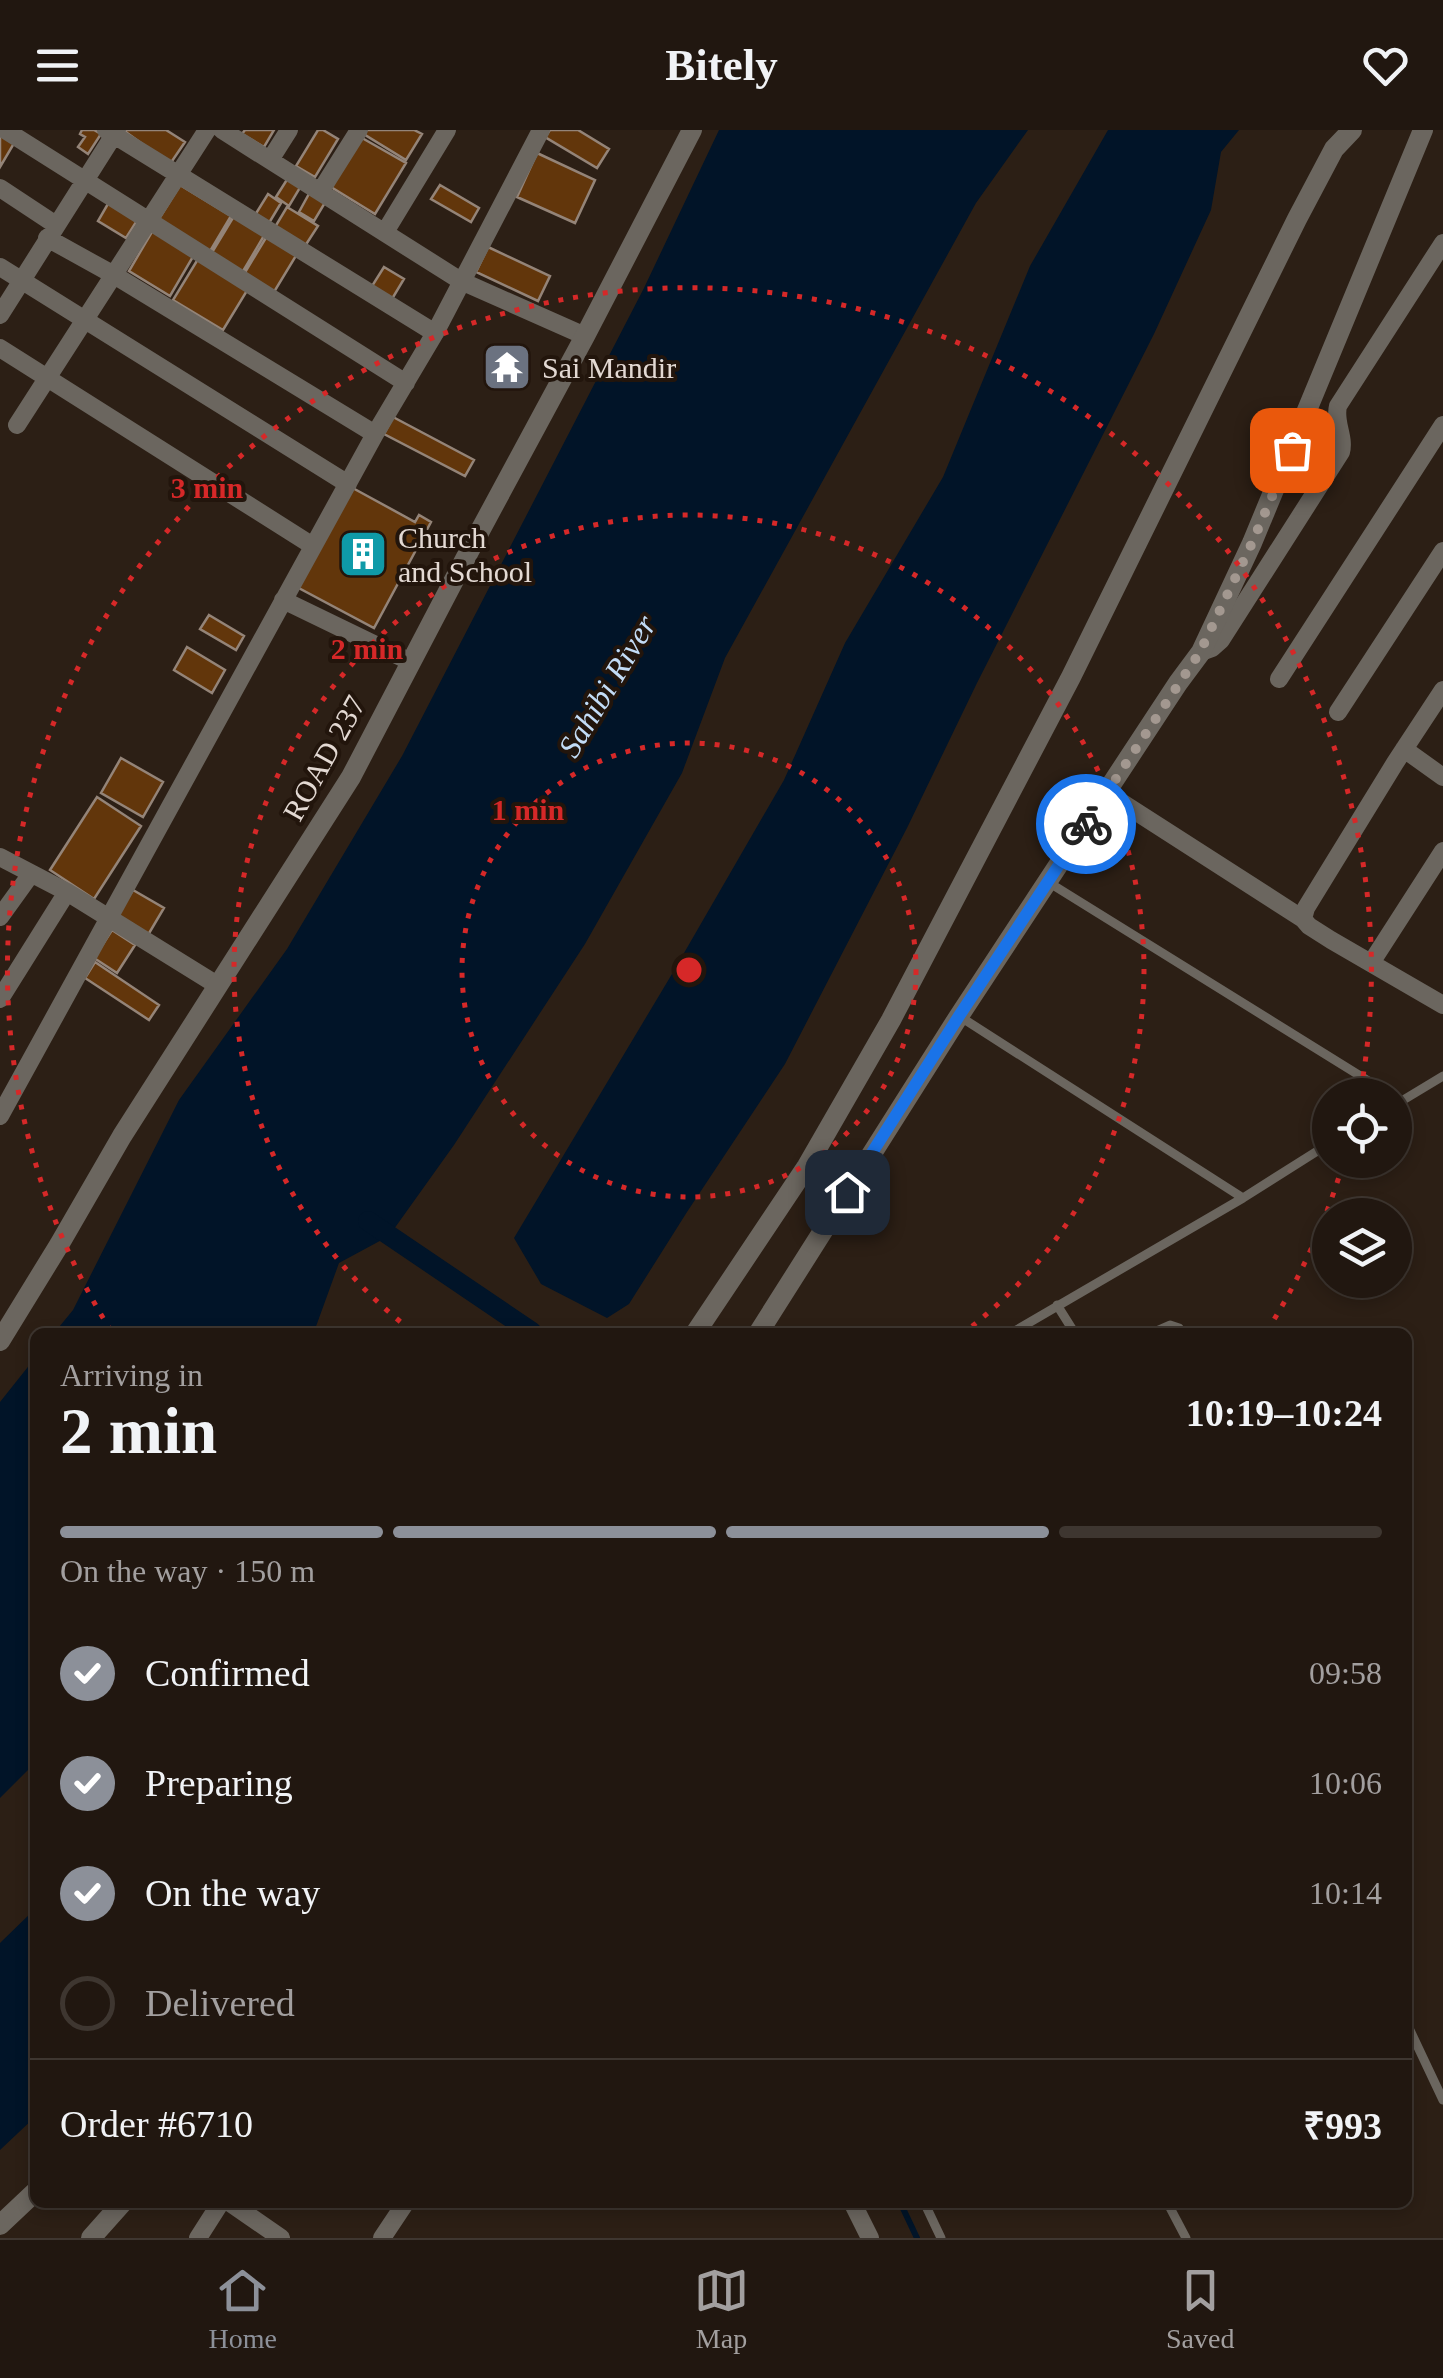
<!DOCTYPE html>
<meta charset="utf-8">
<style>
body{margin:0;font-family:Georgia,serif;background:#292019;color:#f1f3f6;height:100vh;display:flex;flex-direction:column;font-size:38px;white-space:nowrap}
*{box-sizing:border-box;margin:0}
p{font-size:32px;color:#a29f9f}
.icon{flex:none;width:55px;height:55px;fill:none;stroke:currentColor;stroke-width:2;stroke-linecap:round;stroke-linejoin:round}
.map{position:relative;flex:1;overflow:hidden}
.panel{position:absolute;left:30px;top:1198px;width:1382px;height:880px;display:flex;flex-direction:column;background:#211710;border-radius:15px;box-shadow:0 5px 15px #0003,0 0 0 2px #3e3630}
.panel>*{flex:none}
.tools{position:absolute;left:1312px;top:948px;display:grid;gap:20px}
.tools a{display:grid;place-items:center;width:100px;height:100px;border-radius:50%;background:#211710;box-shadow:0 5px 15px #0003,0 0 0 2px #3e3630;font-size:50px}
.pin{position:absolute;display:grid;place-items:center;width:85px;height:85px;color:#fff;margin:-42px;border-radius:20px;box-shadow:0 5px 15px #0006}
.courier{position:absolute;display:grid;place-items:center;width:100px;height:100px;margin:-50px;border:8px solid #1a73e8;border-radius:50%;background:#fff;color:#222;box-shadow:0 2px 12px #0007}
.summary em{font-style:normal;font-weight:600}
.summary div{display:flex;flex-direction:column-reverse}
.summary{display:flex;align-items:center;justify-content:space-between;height:170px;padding:0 30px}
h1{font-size:65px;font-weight:600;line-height:75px}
.bar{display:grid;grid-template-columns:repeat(4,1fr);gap:15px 10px;align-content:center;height:120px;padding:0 30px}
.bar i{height:12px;border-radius:8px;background:#3e3630}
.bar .active{background:#8c9099}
.bar p{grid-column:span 4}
.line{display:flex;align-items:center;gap:25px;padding:0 30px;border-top:2px solid #3e3630}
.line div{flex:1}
ol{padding:0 30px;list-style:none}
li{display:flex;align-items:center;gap:30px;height:110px}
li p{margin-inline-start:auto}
li .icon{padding:10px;border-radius:50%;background:#8c9099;color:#fff;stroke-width:4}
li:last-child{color:#a29f9f}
li i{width:55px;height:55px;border:5px solid #3e3630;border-radius:50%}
header{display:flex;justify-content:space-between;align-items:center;height:130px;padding:0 30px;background:#211710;font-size:45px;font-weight:600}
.tabs{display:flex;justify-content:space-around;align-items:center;height:140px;border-top:2px solid #3e3630;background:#211710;font-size:28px;color:#a29f9f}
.tabs a{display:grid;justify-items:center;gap:5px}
.tabs .active{color:#8c9099}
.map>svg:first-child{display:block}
.water{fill:#011428}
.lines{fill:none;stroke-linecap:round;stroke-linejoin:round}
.stream{stroke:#011428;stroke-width:6}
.canal{stroke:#011428;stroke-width:20}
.building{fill:#62360b;stroke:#948478;stroke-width:2.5}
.service{stroke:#6b665f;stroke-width:9}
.minor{stroke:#6b665f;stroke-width:18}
.tertiary{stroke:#6b665f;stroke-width:20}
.done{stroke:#a39890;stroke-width:10;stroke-dasharray:0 18}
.route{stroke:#1a73e8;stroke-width:12}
.ring{fill:none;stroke:#d62828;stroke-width:5;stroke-dasharray:5 10}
.labels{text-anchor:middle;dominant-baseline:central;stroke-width:8;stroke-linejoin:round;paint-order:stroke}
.poi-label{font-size:30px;fill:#e3d9d3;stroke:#22150c;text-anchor:start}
.street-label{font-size:30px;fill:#e3d9d3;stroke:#22150c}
.water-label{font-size:32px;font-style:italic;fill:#c3dcf6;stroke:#22150c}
.centre{fill:#d62828;stroke:#22150c;stroke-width:5}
.ring-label{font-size:30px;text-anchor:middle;font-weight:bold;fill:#d62828;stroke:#22150c;stroke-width:8;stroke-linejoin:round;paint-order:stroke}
</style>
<header><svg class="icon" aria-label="menu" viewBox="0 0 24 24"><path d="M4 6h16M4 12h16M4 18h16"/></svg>Bitely<svg class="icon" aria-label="heart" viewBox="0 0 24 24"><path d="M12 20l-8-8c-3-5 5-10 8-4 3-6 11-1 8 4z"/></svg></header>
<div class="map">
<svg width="1443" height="2108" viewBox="0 0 1443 2108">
<rect width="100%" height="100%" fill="#2c1f15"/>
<path class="water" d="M719 0H1028L976 73 725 528 682 643 585 814 454 1015 389 1106 339 1133 314 1202H55L73 1180 179 970 287 819 402 626 644 158Z
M1108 0H1239L1221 22 1211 80 1154 204 977 553 907 698 785 934 687 1082 629 1174 607 1188 541 1154 514 1108 669 849 784 650 845 513 943 347 1030 136Z
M35 1228V1633L0 1668V1272Z
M35 1779V1987L0 2020V1813Z"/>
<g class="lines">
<path class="stream" d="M528 1202H529
M900 2072 917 2108"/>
<path class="canal" d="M368 1091 532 1202"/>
</g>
<path class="building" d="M0 0 16 10 0 37Z
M82 0H94L101 4 88 24 78 17 85 7 80 4Z
M123 0H166L185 12 170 34Z
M245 0H274L264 17 242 4Z
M318 0H323L338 9 315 47 296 36Z
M364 0H414L422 4 406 30 362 3Z
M550 0H578L609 19 597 38 545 7Z
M362 8 406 33 375 84 331 57Z
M537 23 595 50 575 93 517 67Z
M288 48 301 56 289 76 276 67Z
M180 55 231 86 209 123 157 92Z
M440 55 479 78 471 92 431 69Z
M310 62 326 71 314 91 299 82Z
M268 64 281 73 269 93 255 85Z
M109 72 138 89 126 108 98 91Z
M287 77 318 96 305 116 275 97Z
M234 86 265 104 242 143 211 124Z
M153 100 194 125 170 166 129 141Z
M267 106 297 124 274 162 244 144Z
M488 117 550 146 538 171 476 142Z
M198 129 248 159 223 200 173 170Z
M384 137 404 149 392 169 372 156Z
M393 287 474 330 465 346 384 304Z
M349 356 415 392 419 385 431 392 374 498 295 456Z
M209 485 244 506 236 520 200 499Z
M187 517 225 540 212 563 174 540Z
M121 628 163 652 143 687 101 663Z
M97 667 141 696 94 769 50 740Z
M133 760 164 778 148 805 116 786Z
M112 800 135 815 117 843 94 828Z
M95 832 159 875 149 890 85 848Z"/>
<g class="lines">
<path class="service" d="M1048 752 1391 965
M959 886 1243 1068
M1395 975 1443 946
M1057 1175 1074 1202
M1013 1202 1243 1068 1330 1013
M1154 1202 1170 1195 1179 1198 1182 1202
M1408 1896 1443 1970
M924 2072 941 2108
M1167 2072 1186 2108"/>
<path class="minor" d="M5 0 406 253
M106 0 435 203
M222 0 461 151 585 206
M270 30 289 0
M0 58 56 95
M320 62 359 0
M385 102 447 0
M47 108 114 145 375 304
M0 137 348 354
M0 185 117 0
M0 218 313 416
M17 295 207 0
M283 470 411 532
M1201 522 1212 518 1221 510 1341 322C1345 307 1334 292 1338 276L1443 113
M1279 549 1443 295
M1443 560 1395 633 1306 778 1303 789 1309 796 1331 810 1443 875
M1338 582 1443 421
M1404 619 1443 647
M1107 663 1303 789
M0 727 67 762 217 855
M0 787 31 744
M1371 833 1443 721
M0 869 67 762
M0 986 375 304 435 203 541 0
M229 2072 281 2108
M852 2072 870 2108
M198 2108 221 2072
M382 2108 406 2072"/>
<path class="tertiary" d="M696 1202 807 1036 891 890 1071 547 1297 89 1334 19 1352 0
M759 1202 959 886 1178 553 1201 522 1252 413 1423 0
M0 1211 59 1115 122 1006 351 647 475 410 585 206 692 0
M0 2095 35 2062
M91 2108 123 2072"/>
</g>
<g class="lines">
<path class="done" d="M1086 694 1200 522 1252 413 1292 320"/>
<path class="route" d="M847 1062 959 886 1086 694"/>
</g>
<g class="ring">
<circle cx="689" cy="840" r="227"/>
<path d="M412 1201A455 455 0 1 1 966 1201"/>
<path d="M1343 1034A682 682 0 0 1 1267 1201M111 1201A682 682 0 1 1 1360 964"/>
</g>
<defs>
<g id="temple-square" transform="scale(2.5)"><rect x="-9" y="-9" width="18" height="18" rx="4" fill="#6b7280" stroke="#22150c"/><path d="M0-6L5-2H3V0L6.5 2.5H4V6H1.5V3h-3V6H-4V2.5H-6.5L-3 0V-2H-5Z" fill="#fff"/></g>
<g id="building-square" transform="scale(2.5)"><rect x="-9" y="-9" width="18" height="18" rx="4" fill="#0f9aa8" stroke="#22150c"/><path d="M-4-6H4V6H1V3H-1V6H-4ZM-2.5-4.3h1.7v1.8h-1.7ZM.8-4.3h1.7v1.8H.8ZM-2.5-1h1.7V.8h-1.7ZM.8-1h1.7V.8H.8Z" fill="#fff"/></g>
</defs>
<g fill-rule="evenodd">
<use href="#temple-square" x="507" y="237"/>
<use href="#building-square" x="363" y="424"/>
</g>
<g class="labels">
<g class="poi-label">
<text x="542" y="237">Sai Mandir</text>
<text x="398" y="407">Church<tspan x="398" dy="34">and School</tspan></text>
</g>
<g class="street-label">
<text transform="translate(324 628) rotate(-61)">ROAD 237</text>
</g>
<g class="water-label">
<text transform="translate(607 556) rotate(-59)">Sahibi River</text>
</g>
</g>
<circle cx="689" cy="840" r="15" class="centre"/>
<g class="ring-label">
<text x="207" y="368">3 min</text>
<text x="367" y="529">2 min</text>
<text x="528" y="690">1 min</text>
</g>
</svg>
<div class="tools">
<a><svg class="icon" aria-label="locate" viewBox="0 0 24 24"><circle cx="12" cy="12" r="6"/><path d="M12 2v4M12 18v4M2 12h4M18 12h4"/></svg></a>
<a><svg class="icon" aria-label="layers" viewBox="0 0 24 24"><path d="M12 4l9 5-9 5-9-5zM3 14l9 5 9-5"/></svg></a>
</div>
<div class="pin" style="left:1292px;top:320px;background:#ea580c"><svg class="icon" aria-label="bag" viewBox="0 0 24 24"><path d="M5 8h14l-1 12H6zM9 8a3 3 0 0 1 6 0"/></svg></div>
<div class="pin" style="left:847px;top:1062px;background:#1f2937"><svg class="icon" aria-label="home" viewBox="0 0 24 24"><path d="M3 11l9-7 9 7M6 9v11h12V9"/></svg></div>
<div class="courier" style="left:1086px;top:694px"><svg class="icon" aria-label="bike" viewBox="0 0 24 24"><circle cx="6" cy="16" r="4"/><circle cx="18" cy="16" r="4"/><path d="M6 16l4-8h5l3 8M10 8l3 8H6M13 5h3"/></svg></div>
<section class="panel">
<div class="summary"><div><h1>2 min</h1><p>Arriving in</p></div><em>10:19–10:24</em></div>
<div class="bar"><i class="active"></i><i class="active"></i><i class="active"></i><i></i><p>On the way · 150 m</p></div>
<ol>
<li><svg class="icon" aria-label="check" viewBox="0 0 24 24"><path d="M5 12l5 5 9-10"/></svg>Confirmed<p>09:58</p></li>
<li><svg class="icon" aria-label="check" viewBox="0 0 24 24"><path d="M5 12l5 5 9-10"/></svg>Preparing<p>10:06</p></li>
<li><svg class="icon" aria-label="check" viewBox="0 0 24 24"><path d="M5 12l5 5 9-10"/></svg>On the way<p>10:14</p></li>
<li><i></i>Delivered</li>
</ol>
<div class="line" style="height:130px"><div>Order #6710</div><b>₹993</b></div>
</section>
</div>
<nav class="tabs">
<a class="active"><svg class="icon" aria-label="home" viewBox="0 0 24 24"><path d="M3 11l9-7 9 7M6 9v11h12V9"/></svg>Home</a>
<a><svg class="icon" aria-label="map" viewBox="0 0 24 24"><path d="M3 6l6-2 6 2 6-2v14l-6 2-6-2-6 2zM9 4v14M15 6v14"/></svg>Map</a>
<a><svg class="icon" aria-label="saved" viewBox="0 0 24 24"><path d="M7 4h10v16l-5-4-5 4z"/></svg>Saved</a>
</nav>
